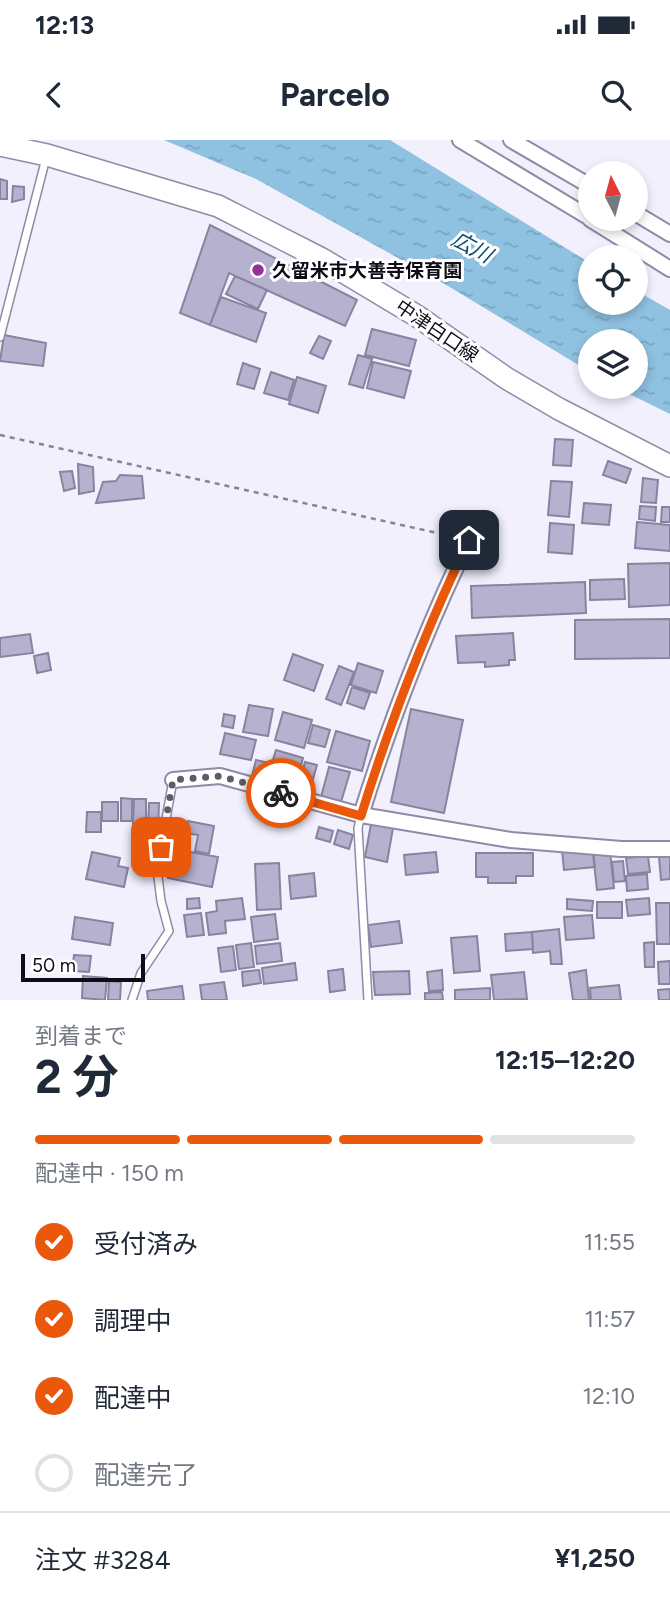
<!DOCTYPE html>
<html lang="ja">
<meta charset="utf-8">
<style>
body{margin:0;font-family:Figtree,"Noto Sans JP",sans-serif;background:#f6f6f7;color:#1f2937;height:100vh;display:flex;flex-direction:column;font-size:26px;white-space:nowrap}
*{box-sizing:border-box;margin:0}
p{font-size:23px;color:#747a83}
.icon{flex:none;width:38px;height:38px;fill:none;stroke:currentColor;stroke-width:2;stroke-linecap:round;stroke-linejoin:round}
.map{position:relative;height:860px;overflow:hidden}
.drawer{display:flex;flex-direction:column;background:#fff;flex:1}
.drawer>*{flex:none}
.needle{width:46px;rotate:354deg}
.tools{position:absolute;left:578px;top:21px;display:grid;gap:14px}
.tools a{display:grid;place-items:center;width:70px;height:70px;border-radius:50%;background:#fff;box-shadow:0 4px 10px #0003;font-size:35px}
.scale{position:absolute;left:21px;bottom:18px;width:124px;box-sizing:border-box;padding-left:7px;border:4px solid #0e0c16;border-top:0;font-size:19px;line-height:24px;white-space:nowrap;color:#0e0c16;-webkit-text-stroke:5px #fff;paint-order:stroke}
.pin{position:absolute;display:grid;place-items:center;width:60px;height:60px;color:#fff;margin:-30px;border-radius:14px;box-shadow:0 4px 10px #0006}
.courier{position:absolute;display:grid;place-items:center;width:70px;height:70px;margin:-35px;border:5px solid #ea580c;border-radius:50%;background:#fff;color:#222;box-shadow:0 2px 9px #0007}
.summary em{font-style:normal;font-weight:700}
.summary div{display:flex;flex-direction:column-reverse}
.summary{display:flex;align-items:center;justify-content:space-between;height:119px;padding:0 35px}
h1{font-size:46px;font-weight:700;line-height:52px}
.bar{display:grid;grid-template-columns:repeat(4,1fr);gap:10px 7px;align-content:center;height:84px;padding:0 35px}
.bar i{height:9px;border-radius:5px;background:#e0e1e3}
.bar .on{background:#ea580c}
.bar p{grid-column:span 4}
.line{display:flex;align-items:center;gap:18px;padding:0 35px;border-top:2px solid #e0e1e3}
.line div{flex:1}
ol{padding:0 35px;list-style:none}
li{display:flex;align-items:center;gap:21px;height:77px}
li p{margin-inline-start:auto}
li .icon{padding:7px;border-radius:50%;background:#ea580c;color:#fff;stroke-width:4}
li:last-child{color:#747a83}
li i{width:38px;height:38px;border:4px solid #e0e1e3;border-radius:50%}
.status{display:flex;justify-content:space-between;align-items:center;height:49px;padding:0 35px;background:#fff;direction:ltr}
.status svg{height:19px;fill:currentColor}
header{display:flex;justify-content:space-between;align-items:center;height:91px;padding:0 35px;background:#fff;font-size:32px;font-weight:700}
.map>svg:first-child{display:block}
.water{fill:url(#water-ripples)}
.building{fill:#b6b1cf;stroke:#88839f;stroke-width:2}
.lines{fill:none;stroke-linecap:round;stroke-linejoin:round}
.lane-casing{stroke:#8f8ba7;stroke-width:10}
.street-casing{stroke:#8f8ba7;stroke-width:18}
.secondary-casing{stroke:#8f8ba7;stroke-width:24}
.path{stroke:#868490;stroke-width:2.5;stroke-dasharray:5 5;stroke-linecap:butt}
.lane{stroke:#fff;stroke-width:7}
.street{stroke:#fff;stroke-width:14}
.secondary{stroke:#fff;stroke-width:21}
.done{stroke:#5e5c67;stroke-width:7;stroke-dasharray:0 12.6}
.route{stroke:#ea580c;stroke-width:9}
.poi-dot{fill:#953197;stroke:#fff;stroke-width:2.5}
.labels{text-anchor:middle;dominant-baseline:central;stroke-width:6;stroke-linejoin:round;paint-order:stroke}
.poi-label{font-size:19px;font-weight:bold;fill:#0e0c16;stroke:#fff;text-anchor:start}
.street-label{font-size:19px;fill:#0e0c16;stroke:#fff}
.water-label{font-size:21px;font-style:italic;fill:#0c4d6c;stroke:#fff}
</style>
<div class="status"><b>12:13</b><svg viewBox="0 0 49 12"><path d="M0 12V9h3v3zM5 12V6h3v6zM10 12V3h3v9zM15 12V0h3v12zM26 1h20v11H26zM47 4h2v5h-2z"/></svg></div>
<header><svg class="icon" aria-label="back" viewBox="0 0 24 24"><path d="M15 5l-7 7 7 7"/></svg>Parcelo<svg class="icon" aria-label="search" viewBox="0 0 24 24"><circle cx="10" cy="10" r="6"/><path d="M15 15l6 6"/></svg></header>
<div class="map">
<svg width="670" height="860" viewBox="0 0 670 860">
<defs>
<pattern id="water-ripples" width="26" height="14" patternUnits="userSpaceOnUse" patternTransform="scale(1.75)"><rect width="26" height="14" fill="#8fc1e1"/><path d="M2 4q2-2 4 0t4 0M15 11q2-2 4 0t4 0" fill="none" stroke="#7aa5c0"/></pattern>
</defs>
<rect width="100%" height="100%" fill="#f2f0fd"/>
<path class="water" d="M164 0H390L590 123V163H635V150L670 170V274L615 247H635V201H590V232L443 143 256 39Z"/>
<path class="building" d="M0 39 7 41V59H0Z
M13 46 24 47V59L12 62Z
M210 85 357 160 345 186 229 133 210 185 180 173Z
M235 136 267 150 258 169 226 154Z
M221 157 266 173 256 202 210 185Z
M372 189 416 200 409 226 365 215Z
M4 195 46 203 43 226 0 221Z
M319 196 331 201 323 219 310 213Z
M358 215 372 219 363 248 349 244Z
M373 222 411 231 404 258 367 248Z
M243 223 260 229 254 249 237 244Z
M271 232 294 240 288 260 264 253Z
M297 237 326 246 318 273 289 264Z
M555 299 573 300 571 326 553 325Z
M608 321 631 329 626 343 603 335Z
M78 324 93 327 94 351 79 354Z
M72 331 75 348 64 351 60 332Z
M120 335 142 336 144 358 96 363 103 342 116 341Z
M643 338 658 340 656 363 641 362Z
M551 341 572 342 569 377 548 375Z
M584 363 611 365 609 385 582 383Z
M640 366 656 367 655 381 639 379Z
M662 367H670V382H661Z
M637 382 670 385V411L635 408Z
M550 383 574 385 572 414 548 412Z
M670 423V465L629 467 628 424Z
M624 439 625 459 590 460V440Z
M585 442 586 473 472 478 471 446Z
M670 479V518L575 519V480Z
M513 493 515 520H509V525L485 527V522L458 523 456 496Z
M30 494 33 513 0 517V498Z
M48 513 51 530 37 533 34 516Z
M293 514 323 525 314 551 284 540Z
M358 523 383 531 376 553 351 545Z
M339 526 354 532 341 565 326 559Z
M352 547 370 553 364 569 347 563Z
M249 565 273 569 268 596 243 592Z
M411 569 463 580 444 673 391 662Z
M283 572 312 580 304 608 275 600Z
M224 574 235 576 233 588 222 586Z
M313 585 330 590 325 607 308 603Z
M336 591 370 601 362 631 327 622Z
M225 593 256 600 251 620 220 614Z
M276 610 303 618 295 647 267 639Z
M256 620 269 623 266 639 252 636Z
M305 622 317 625 309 653 297 650Z
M329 627 350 632 341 662 321 657Z
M121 658 132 659V681H121Z
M134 659H146V685H133Z
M102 662H118V681H102Z
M149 663H159L158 690H148Z
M87 672H101V692H86Z
M188 681 214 686 209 714 195 711 198 695 185 693Z
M371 684 393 688 387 722 365 717Z
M319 687 333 691 330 702 316 698Z
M338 690 353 695 349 709 334 704Z
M593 708 595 727 564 730 562 711Z
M174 709 218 717 212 747 168 738Z
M136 710 149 714 146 725 133 722Z
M92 712 120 718 118 726 128 728 124 747 86 739Z
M436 712 438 732 406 735 404 715Z
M610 712 614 748 597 750 593 714Z
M476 713H533V736H516V743H488V737H476Z
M648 716 650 732 628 734 626 718Z
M670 716V739L661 740 659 717Z
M623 721 625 741 614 742 612 722Z
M279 723 281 769 257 770 255 724Z
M314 733 316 756 291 759 289 736Z
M647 734 648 749 627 751 626 736Z
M199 758 200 768 187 769V759Z
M242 758 245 779 225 781 226 793 209 795 206 773 217 771 216 761Z
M649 758 650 774 628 776 626 760Z
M567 759 593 761 592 771 567 769Z
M597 762H622V778H597Z
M656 763H670V804H657Z
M201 773 204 795 187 797 184 775Z
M275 774 278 799 254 802 251 777Z
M592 775 594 798 566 800 564 777Z
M75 777 113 783 110 805 72 799Z
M399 781 402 803 371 807 368 785Z
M559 789 562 824H551L550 811 533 813 532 792Z
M532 792 533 809 506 811 505 794Z
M477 796 480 831 454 833 451 798Z
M654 802V827H645L644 803Z
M251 803 254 827 239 829 236 805Z
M280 803 282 821 257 824 255 806Z
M233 806 236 830 221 832 218 808Z
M74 815 91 816 89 832 72 831Z
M670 821V844H659L658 822Z
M295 823 297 840 264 844 262 828Z
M343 829 345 850 330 852 328 831Z
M259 830 261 843 243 846 242 832Z
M442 830 443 850 429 851 427 832Z
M586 830 589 860H573L569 833Z
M409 831 410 854 375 855 373 832Z
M524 832 527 859 494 860 491 835Z
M83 836 107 838 105 860 82 858Z
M109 841 121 842 120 860H108Z
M224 842 227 860H202L200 845Z
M619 845 621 860H591L590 848Z
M182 846 184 860H148L147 851Z
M490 848V860H455V850Z
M670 849V860H659L658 850Z
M442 852 443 860H425V853Z"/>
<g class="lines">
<g class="lane-casing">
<path id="lane" d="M0 197 46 18
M361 675 358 688 368 860
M132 860 141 833 169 791 161 761 157 729 173 640"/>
</g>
<g class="street-casing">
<path id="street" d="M460 0 590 78
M511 0 590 46
M635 73 670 94
M590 79 670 129
M173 640 220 636 361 675 511 700 621 709H670
M361 675C390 582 426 489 469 400"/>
</g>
<g class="secondary-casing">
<path id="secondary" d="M0 5 47 15 218 66 322 119 417 176 506 238 559 269 670 326"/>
</g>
<path class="path" d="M0 295 455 397"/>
<use href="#lane" class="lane"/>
<use href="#street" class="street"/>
<use href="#secondary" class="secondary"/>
</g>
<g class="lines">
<path class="done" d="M161 707 173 640 220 636 281 653"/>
<path class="route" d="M281 653 361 676C390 582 426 489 469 400"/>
</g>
<circle class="poi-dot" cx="258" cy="130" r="7"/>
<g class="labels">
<g class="poi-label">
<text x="272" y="130">久留米市大善寺保育園</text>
</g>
<g class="street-label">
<text transform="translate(437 191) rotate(34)">中津白口線</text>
</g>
<g class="water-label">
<text transform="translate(472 107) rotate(28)">広川</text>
</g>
</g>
</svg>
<div class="tools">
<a><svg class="needle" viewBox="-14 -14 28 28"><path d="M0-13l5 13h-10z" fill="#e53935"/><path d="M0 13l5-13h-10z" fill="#747a83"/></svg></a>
<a><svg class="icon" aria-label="locate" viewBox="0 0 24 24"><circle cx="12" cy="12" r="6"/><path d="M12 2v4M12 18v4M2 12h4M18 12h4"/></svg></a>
<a><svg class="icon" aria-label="layers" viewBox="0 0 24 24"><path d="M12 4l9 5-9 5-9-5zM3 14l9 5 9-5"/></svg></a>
</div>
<div class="scale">50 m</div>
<div class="pin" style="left:161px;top:707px;background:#ea580c"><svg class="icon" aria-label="bag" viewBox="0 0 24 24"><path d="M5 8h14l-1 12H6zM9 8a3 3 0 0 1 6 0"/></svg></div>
<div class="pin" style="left:469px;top:400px;background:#1f2937"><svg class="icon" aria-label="home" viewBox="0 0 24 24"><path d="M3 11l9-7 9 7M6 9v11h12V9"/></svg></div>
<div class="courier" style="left:281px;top:653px"><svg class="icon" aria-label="bike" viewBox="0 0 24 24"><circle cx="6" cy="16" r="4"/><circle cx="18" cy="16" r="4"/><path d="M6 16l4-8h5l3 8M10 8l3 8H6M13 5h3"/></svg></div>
</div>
<section class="drawer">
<div class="summary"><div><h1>2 分</h1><p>到着まで</p></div><em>12:15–12:20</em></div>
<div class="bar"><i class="on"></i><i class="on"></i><i class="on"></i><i></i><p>配達中 · 150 m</p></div>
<ol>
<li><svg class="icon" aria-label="check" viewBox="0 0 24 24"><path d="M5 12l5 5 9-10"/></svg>受付済み<p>11:55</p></li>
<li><svg class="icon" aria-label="check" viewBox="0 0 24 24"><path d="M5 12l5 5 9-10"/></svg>調理中<p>11:57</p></li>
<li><svg class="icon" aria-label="check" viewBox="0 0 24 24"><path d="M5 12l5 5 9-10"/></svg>配達中<p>12:10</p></li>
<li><i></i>配達完了</li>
</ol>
<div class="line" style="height:91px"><div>注文 #3284</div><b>¥1,250</b></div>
</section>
